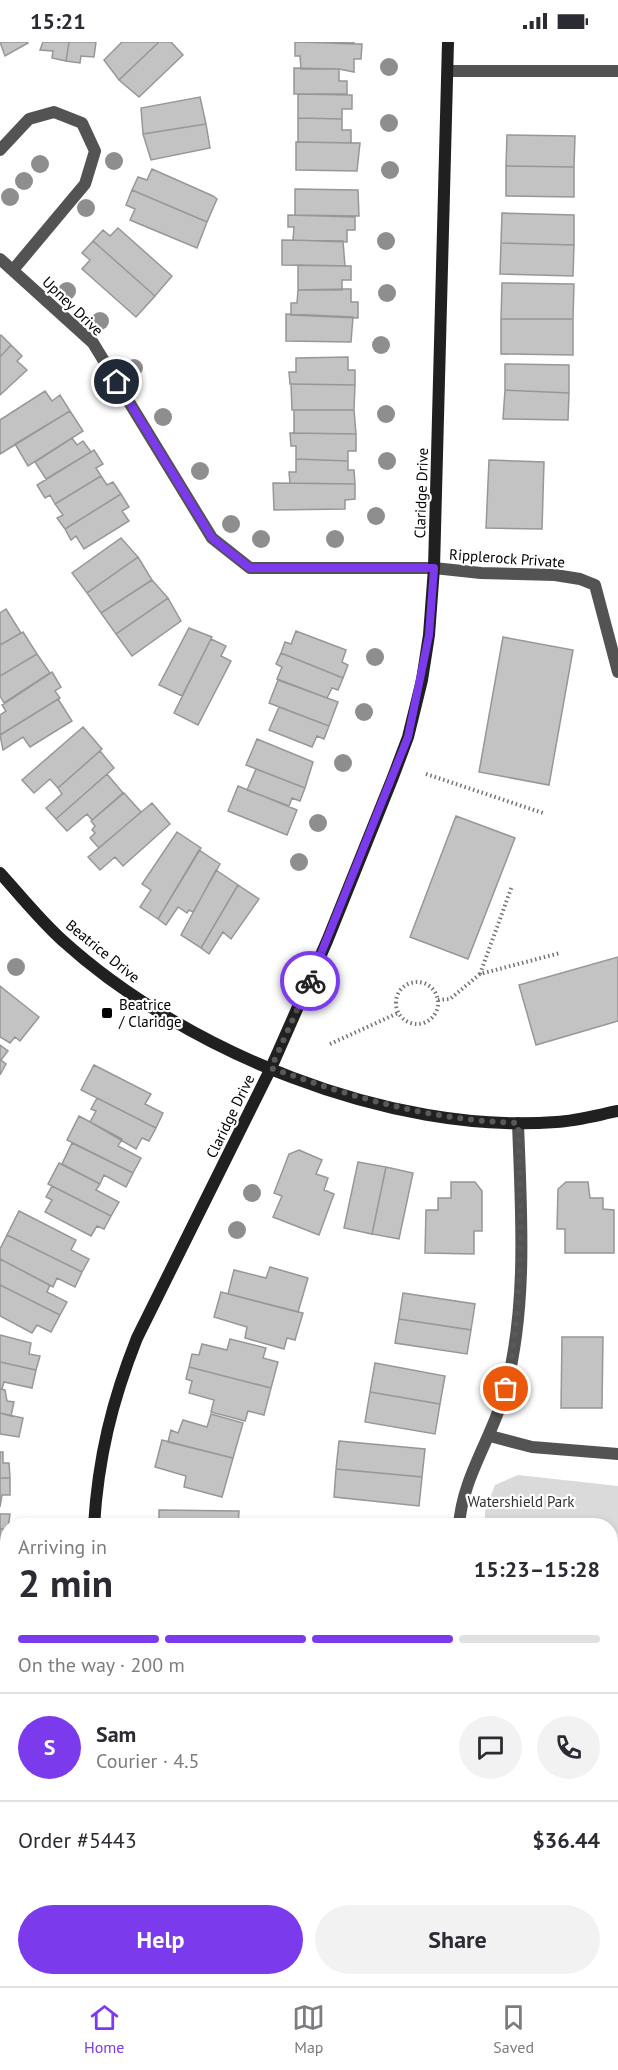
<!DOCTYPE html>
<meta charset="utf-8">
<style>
body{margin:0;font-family:"PT Sans",sans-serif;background:#f2f2f3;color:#2b2b33;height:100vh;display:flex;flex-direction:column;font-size:22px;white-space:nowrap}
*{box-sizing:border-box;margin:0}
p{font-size:20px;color:#7c7c81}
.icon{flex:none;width:33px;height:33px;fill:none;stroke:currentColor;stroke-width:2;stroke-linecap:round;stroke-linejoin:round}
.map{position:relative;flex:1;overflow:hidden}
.sheet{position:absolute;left:0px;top:1476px;width:618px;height:468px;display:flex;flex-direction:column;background:#fff;border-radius:24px 24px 0 0;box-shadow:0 3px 9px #0003}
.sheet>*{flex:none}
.pin{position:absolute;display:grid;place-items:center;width:51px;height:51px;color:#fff;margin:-26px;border:3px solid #fff;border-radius:50%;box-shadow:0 2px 6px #0007}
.courier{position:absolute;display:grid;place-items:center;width:60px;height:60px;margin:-30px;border:4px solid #7c3aed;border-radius:50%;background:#fff;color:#222;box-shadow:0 2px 8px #0007}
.overview em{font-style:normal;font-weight:700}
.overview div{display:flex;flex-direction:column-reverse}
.overview{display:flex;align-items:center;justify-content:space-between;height:102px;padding:0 18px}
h1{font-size:39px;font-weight:700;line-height:45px}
.bar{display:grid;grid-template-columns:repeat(4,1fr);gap:9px 6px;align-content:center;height:72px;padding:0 18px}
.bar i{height:8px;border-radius:4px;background:#e1e1e2}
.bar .active{background:#7c3aed}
.bar p{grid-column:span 4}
.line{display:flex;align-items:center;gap:15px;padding:0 18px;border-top:2px solid #e1e1e2}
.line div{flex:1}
.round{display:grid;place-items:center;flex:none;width:63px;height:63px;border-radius:32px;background:#f2f2f3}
.button{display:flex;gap:12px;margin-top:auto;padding:12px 18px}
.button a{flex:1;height:69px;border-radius:36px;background:#7c3aed;color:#fff;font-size:24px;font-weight:700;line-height:69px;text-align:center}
.button a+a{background:#f2f2f3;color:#2b2b33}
.status{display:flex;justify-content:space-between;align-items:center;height:42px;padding:0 30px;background:#fff;direction:ltr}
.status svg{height:16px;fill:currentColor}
.tabs{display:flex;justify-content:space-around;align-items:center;height:84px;border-top:2px solid #e1e1e2;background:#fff;font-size:16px;color:#7c7c81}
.tabs a{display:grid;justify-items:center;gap:3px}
.tabs .active{color:#7c3aed}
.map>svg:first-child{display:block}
.green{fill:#dadada}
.building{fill:#c3c3c3;stroke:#979797;stroke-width:1.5}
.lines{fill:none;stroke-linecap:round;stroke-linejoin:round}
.path{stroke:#757575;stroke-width:4;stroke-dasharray:1.5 3;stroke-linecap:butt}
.street{stroke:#535353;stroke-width:12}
.secondary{stroke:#202020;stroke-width:12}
.tree{fill:#8e8e8e}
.done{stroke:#595959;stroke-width:6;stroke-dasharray:0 10.8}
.route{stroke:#7c3aed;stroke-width:8}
.poi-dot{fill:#000;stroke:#fff;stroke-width:2}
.labels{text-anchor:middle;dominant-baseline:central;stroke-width:4.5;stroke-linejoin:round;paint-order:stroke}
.street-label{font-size:15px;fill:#000;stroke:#fff}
.poi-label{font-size:15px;fill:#000;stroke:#fff;text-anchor:start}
.park-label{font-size:15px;fill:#313131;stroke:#fff}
</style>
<div class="status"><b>15:21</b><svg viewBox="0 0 49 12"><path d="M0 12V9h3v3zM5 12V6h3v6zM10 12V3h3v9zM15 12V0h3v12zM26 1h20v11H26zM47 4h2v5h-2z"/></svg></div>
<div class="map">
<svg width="618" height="1944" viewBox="0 0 618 1944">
<rect width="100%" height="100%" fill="#fff"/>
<path class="green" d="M518 1433 618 1444V1944H484V1937L610 1936V1484L485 1483V1469L495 1443Z"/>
<path class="building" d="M0 0H27L28 1 5 14Z
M43 0H69L66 19 52 16 53 9 40 8Z
M69 0H96L94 15 81 14 80 21 66 19Z
M122 0H159L119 38 104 18Z
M159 0H171L183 13 139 55 119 38Z
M295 0 362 2 361 17H354V30L339 27H301L300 14H295Z
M301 0H354V2Z
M294 26 339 27V39H347V52H294Z
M298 52 352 53V67H342V77L298 76Z
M200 55 206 82 143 92 141 66Z
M298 76 342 77V88H351V101L298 100Z
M206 82 210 106 151 118 143 92Z
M507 93 575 94 574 125 506 124Z
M296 100 360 101 357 129 296 128Z
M506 124 574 125V155L506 154Z
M152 127 213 154 217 157 207 180 132 148 138 135 147 138Z
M295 147 358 148 359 174 295 173Z
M132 148 207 180 197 206 130 178 135 167 126 163Z
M502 171 574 173V203L501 201Z
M288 173 355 175V188H347V200L293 198 294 185H288Z
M118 186 172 234 155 254 93 199 103 188 110 194Z
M282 198 343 199 345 224 282 223Z
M93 199 155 254 136 275 82 227 90 218 82 211Z
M501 201 574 203 573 234 500 232Z
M298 223 351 224V238H342V248H298Z
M502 241 574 242 573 277H501Z
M346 247H351V260H358V276L291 273V261H297L298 248Z
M286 272 353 275 351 300 286 299Z
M501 277H573V313L501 312Z
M1 293 11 303 0 315V294Z
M11 303 22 314 17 319 27 328 0 353V315Z
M348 315V328H355V343L290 342 289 330H296V316Z
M505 322 569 323V351L505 348Z
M291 342 355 343 354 368H292Z
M505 348 569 351 568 378 503 377Z
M45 349 52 359 60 353 70 369 0 412V378Z
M294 368H354L356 392 294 391Z
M70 369 83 389 28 424 15 402Z
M290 391 356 392V409H348V419L296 417V404H291Z
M72 396 77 403 83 399 91 410 46 437 35 420Z
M94 408 103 422 96 426 101 434 55 462 50 453 45 456 37 443Z
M296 417 348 419V428H354L355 442 290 441 289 430H296Z
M489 418 544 420 542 487 486 486Z
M101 434 107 443 113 440 121 452 65 487 57 476 63 473 55 462Z
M273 441 355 442V457L345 458V467L274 468Z
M121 452 129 465 122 469 129 479 84 507 76 494 71 498 65 487Z
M121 496 138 515 87 551 72 531Z
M138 515 152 538 101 571 87 551Z
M152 538 168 556 116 592 101 571Z
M168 556 181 579 132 614 116 592Z
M6 567 21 591 0 603V571Z
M189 586 212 595 182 654 159 643Z
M296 589 346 608 342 620 348 623 343 636 281 611 285 600 291 602Z
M23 590 37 612 0 634V603Z
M503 595 573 608 549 743 479 730Z
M211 597 226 604 221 614 231 619 198 683 174 671Z
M281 611 343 636 338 648 332 646 327 656 277 637 282 625 276 622Z
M37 612 50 631 4 661 0 654V634Z
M52 630 61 645 55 649 60 656 0 693V673L6 669 2 663Z
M278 638 338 660 329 684 269 661Z
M58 657 72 679 30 705 23 695 3 708 0 693Z
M279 665 329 684 324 697 317 694 312 705 269 688Z
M83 685 102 707 58 746 50 737 34 751 22 738Z
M257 697 313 720 305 746 246 723Z
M100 709 114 726 56 777 46 766 62 752 58 746Z
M256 727 305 746 300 759 292 756 289 764 247 748Z
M107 732 123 751 92 778 87 772 67 789 56 777Z
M238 744 297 768 287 793 228 769Z
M124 751 141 770 99 806 90 796 95 791 92 788 95 784 91 779Z
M152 761 170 782 123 824 115 815 100 828 88 815Z
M456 774 515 796 468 917 410 895Z
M177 790 201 806 158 877 140 865 151 848 142 842Z
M199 808 220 822 193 870 189 868 187 871 178 865 166 883 158 877Z
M216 828 238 843 201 906 181 893Z
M238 843 259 857 231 897 223 890 209 912 201 906Z
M618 915V979L536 1003 519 943Z
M0 944 39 975 20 999 15 995 10 1001 0 995Z
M0 1003 8 1009 1 1018 6 1022 0 1033Z
M94 1023 151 1052 145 1062 163 1071 156 1086 81 1048Z
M97 1056 156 1086 149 1099 142 1096 136 1107 90 1080 96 1069 91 1067Z
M79 1074 122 1097 118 1104 141 1116 133 1131 67 1098Z
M72 1101 133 1131 126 1145 104 1133 100 1142 62 1122Z
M299 1108 322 1118 316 1132 328 1136 324 1148 334 1152 319 1193 273 1175 282 1154 274 1151 289 1112Z
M358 1120 386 1125 372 1192 344 1186Z
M59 1121 100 1142 96 1148 119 1160 111 1174 48 1142Z
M386 1125 413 1131 399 1197 372 1192Z
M451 1140H475L482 1149V1189H474V1212L425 1211 426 1168H438V1156H451Z
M566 1140H588L590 1156H603V1167L614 1168V1211H565V1187H557L558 1147Z
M52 1144 111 1174 104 1187 97 1184 91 1194 45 1170 52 1158 46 1155Z
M19 1169 76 1198 71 1208 89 1217 82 1230 7 1193Z
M7 1193 82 1230 75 1245 57 1236 53 1245 0 1217V1207Z
M0 1217 50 1243 47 1250 67 1260 60 1273 0 1243Z
M270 1225 308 1236 298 1270 228 1252 234 1228 266 1236Z
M0 1243 60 1273 51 1290 37 1283 32 1291 0 1274Z
M221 1250 303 1271 295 1298 287 1296 284 1307 245 1296 247 1285 214 1275Z
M403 1251 475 1262 471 1288 399 1277Z
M399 1277 471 1288 467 1312 395 1301Z
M0 1293 31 1301 29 1312 40 1314 36 1328 0 1320Z
M562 1295H603L602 1366H561Z
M230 1297 266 1306 263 1316 278 1320 271 1346 189 1325 192 1312 199 1313 202 1302 227 1308Z
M0 1320 36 1328 32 1346 4 1340 2 1347H0Z
M375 1321 445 1334 440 1362 370 1350Z
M189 1325 271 1346 264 1373 248 1369 245 1379 211 1370 214 1358 189 1351 192 1339 186 1337Z
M0 1347 5 1348 7 1359 14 1360 11 1374 0 1371Z
M370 1350 440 1362 435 1392 365 1380Z
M0 1371 23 1376 19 1395 0 1392Z
M211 1372 243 1381 233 1416 168 1400 171 1388 178 1391 183 1378 207 1385Z
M162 1398 233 1416 222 1455 184 1445 186 1434 155 1425Z
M339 1399 425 1407 422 1435 336 1427Z
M0 1410H3V1421H9L10 1436H0Z
M336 1427 422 1435 419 1464 334 1455Z
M0 1436H10V1453H2L0 1465Z
M159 1468 239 1469 238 1484H159Z
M0 1472H10L8 1487H0Z
M0 1487H8V1505H0Z
M0 1520H8V1538H0Z
M0 1538H8V1554H0Z
M0 1585H8V1601H0Z
M0 1601H8V1617H0Z
M0 1636H8V1653H0Z
M0 1653H8V1668H3V1680H0Z
M0 1684H8V1701H0Z
M0 1701H8V1717H0Z
M0 1750H8V1768H0Z
M0 1768H8L4 1794H0Z
M0 1801H8V1817L0 1818Z
M8 1817V1834H0V1818Z
M0 1849H8V1866H0Z
M0 1866H8L4 1893H0Z
M0 1915H8V1932H0Z
M0 1932H8V1936H12V1944H0Z"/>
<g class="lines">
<path class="path" d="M426 732 543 771
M480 932 512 844
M396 961a21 21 0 1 1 42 0a21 21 0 1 1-42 0Z
M438 958 450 957 480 932 560 911
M330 1002 398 971
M610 1709 618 1701
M610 1752 612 1755 618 1757
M610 1830 618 1835
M610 1920 618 1914"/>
<path class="street" d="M448 29H618
M0 108 29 77 54 70 82 81 95 109 85 142 13 228
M0 217 93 301 212 496 250 526H434L481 531 555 533 580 537 595 543 618 630
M490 1394 532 1405 618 1412
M459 1484C462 1435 494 1393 506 1346 528 1261 521 1168 518 1081
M458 1936V1944"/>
<path class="secondary" d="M0 831C20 853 39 877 62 898 184 1009 389 1093 556 1080 576 1079 598 1073 618 1069
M94 1484C98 1416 112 1359 137 1296L271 1026 327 899 393 735 408 695 422 638 429 593 434 526 448 0
M92 1944V1936"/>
</g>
<g class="tree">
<circle cx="389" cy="25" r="9"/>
<circle cx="389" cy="81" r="9"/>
<circle cx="114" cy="119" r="9"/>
<circle cx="40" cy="122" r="9"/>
<circle cx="390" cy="128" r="9"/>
<circle cx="24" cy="139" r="9"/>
<circle cx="10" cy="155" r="9"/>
<circle cx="86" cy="166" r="9"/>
<circle cx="386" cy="199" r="9"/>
<circle cx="67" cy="249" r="9"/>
<circle cx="387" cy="251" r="9"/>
<circle cx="100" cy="279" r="9"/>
<circle cx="381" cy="303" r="9"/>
<circle cx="134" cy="326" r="9"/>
<circle cx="386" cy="372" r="9"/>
<circle cx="163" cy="375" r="9"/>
<circle cx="387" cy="419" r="9"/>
<circle cx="200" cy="429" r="9"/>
<circle cx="376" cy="474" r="9"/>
<circle cx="231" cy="482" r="9"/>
<circle cx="261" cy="497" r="9"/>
<circle cx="335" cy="497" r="9"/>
<circle cx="375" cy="615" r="9"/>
<circle cx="364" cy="670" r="9"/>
<circle cx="343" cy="721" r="9"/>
<circle cx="318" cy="781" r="9"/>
<circle cx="299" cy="820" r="9"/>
<circle cx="16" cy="925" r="9"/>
<circle cx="252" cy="1151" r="9"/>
<circle cx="237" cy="1188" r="9"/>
</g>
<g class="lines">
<path class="done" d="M310 939 271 1026C354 1056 430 1078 518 1081 522 1170 524 1260 506 1347"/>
<path class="route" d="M117 340 212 496 250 526H434L429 593 408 695 310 939"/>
</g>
<rect class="poi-dot" x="101" y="965" width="12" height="12" rx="3"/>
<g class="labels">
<g class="street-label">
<text transform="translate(73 264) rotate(44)">Upney Drive</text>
<text transform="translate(421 451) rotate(-88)">Claridge Drive</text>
<text transform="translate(507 516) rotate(4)">Ripplerock Private</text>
<text transform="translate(103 909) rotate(39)">Beatrice Drive</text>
<text transform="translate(230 1074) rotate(-64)">Claridge Drive</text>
</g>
<g class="poi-label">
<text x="119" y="962">Beatrice<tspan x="119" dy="17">/ Claridge</tspan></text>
</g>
<g class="park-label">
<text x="521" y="1459">Watershield Park</text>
</g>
</g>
</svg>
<div class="pin" style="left:506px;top:1347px;background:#ea580c"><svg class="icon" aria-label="bag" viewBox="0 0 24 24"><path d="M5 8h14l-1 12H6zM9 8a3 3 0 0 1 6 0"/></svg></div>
<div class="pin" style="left:117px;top:340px;background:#1f2937"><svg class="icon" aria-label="home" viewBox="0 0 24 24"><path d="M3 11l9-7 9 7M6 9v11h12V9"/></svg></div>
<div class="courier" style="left:310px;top:939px"><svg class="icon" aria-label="bike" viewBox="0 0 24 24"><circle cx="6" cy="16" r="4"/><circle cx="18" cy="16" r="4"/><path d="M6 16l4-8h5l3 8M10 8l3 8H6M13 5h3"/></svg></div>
<section class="sheet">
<div class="overview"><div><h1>2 min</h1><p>Arriving in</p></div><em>15:23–15:28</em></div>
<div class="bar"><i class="active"></i><i class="active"></i><i class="active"></i><i></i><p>On the way · 200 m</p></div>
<div class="line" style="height:108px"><b class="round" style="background:#7c3aed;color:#fff">S</b><div><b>Sam</b><p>Courier · 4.5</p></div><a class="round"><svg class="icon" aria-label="chat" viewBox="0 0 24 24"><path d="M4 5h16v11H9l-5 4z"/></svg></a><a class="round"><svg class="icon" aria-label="phone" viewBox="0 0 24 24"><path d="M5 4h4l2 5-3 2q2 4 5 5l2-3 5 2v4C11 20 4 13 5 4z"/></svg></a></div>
<div class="line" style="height:78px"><div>Order #5443</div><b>$36.44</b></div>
<div class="button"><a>Help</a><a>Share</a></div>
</section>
</div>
<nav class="tabs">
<a class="active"><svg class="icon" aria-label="home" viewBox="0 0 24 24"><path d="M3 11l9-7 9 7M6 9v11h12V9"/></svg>Home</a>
<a><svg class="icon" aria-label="map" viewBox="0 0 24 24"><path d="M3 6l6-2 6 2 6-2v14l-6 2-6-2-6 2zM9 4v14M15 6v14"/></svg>Map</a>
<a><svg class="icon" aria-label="saved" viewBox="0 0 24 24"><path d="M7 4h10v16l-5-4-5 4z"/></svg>Saved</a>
</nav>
